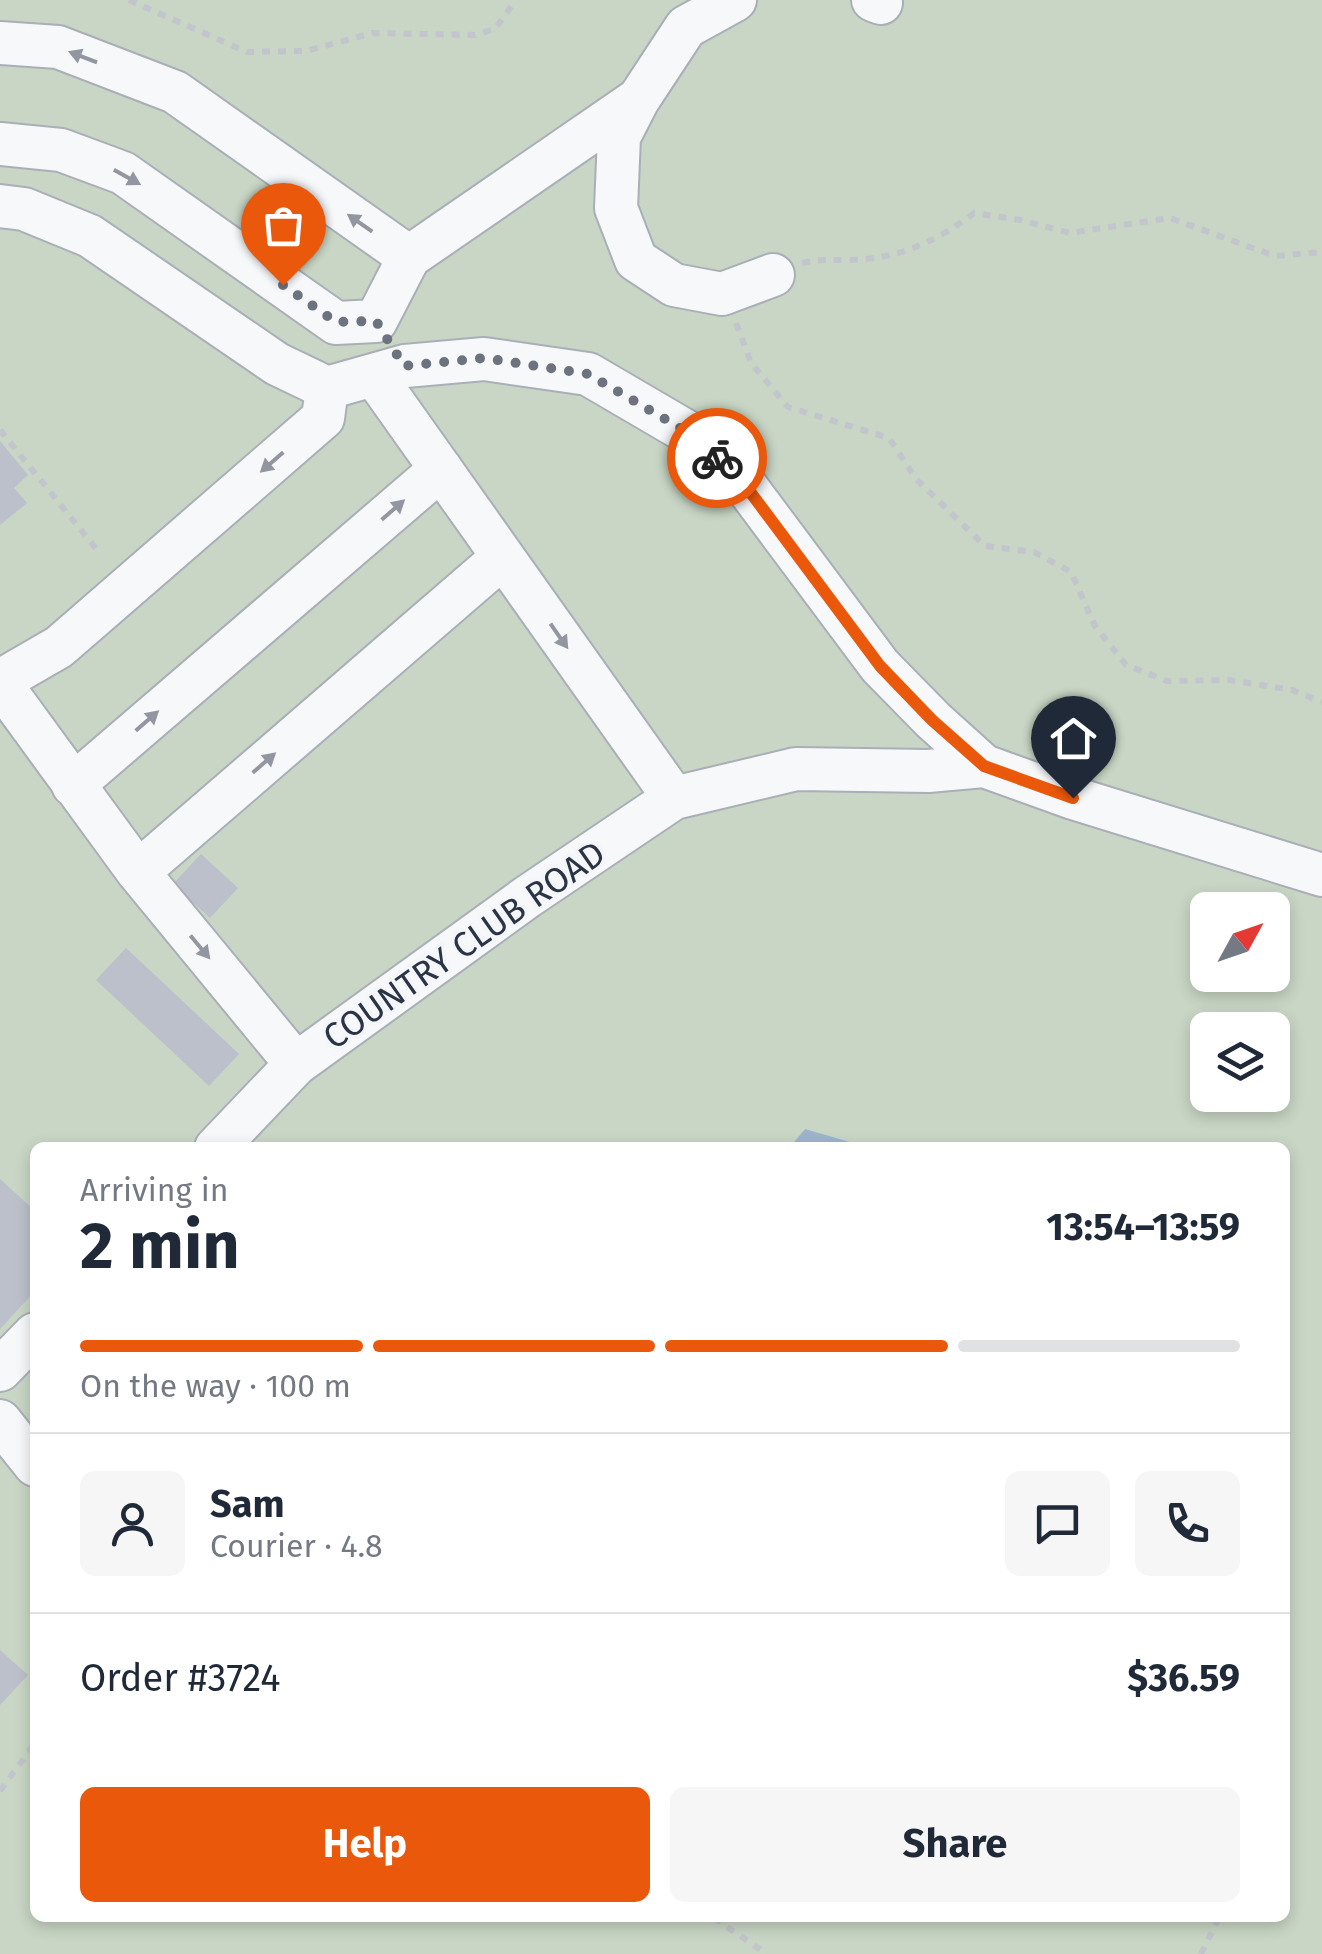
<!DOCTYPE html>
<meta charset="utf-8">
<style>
body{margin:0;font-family:"Fira Sans",sans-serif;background:#f6f6f7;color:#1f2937;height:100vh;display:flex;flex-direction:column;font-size:38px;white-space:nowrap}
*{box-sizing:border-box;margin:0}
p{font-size:32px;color:#747a83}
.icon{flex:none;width:55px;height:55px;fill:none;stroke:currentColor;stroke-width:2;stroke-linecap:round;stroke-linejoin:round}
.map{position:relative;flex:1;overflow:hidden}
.side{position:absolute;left:30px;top:1142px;width:1260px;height:780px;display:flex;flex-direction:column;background:#fff;border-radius:15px;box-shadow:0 5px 15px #0003}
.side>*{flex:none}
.needle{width:65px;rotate:50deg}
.buttons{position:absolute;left:1190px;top:892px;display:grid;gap:20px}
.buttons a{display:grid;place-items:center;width:100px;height:100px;border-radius:15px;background:#fff;box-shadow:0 5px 15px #0003;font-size:50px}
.pin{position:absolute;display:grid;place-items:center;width:85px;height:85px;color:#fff;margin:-102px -42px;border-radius:50% 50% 50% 0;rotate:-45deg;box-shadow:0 0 10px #0007}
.pin .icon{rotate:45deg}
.courier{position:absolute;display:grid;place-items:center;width:100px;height:100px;margin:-50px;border:8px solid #ea580c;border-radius:50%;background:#fff;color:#222;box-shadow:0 2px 12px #0007}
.headline em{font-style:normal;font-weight:700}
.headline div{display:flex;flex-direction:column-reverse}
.headline{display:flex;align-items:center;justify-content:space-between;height:170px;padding:0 50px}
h1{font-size:65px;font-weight:700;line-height:75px}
.bar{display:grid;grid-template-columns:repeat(4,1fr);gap:15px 10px;align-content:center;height:120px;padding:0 50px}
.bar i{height:12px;border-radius:8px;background:#e0e1e3}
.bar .active{background:#ea580c}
.bar p{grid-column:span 4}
.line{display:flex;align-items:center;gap:25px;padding:0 50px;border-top:2px solid #e0e1e3}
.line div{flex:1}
.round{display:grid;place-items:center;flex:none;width:105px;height:105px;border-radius:15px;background:#f6f6f7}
.button{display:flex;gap:20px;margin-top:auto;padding:20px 50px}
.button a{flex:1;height:115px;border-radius:15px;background:#ea580c;color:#fff;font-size:40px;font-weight:700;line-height:115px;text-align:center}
.button a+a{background:#f6f6f7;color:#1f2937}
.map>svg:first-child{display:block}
.green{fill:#c9d6c5;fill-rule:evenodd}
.water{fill:#9fb4cc}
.building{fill:#bbc0ca}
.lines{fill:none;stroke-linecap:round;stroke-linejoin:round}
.minor-casing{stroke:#a9aeb7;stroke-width:46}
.path{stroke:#c2c5cb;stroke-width:6;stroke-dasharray:8 8;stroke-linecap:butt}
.minor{stroke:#f7f8fa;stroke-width:42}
.oneway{fill:#9196a0}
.done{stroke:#6c737f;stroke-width:10;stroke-dasharray:0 18}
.route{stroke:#ea580c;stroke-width:12}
.labels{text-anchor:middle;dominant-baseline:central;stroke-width:8;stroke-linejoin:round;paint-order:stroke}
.street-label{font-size:35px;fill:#2b3445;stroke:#f4f6f9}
</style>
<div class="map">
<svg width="1322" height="1954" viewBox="0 0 1322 1954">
<rect width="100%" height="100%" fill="#e4e7ec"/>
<path class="green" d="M0 0H1322V1954H0ZM1208 910H1272V975H1208ZM1208 1030H1272V1095H1208ZM35 1148H1285V1918H35Z"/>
<path class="water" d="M805 1129 867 1147H790Z"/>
<path class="building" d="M0 441 28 475 14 488 27 503 0 525Z
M201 854 238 888 210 918 173 884Z
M126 948 239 1054 209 1086 96 980Z
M0 1179 35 1211V1291L0 1329Z
M0 1650 28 1675 0 1705Z"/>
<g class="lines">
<g class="minor-casing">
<path id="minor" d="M735 0 686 27 638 100 619 137 616 208 636 260 674 285 722 294 773 275
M873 0 881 3
M0 43 58 47 175 92 409 257 376 321
M0 144 61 150 123 173 336 323 376 321
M0 206 24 209 90 236 277 364 327 388 405 366 484 359 588 374 694 436 745 485 880 666 933 720 984 766 1073 798 1322 875
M409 257 637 100
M374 375 674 798
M0 681 59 647 323 418 327 388
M0 683 138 872 296 1064
M73 785 441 469
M138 872 503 557
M216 1148 296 1064 527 897 674 798 796 769 928 771 984 766
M0 1370 35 1334
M0 1421 35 1465"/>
</g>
<path class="path" d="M129 0 247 52 306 51 373 33 475 35 495 29 516 0
M802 263C820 259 832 260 849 260 897 259 937 242 974 213L1020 220 1070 233 1170 218 1275 256 1322 252
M736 323 751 363 788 407 889 438 916 479 985 546 1034 552 1071 572 1095 626 1126 665 1167 681 1229 680 1292 690 1322 702
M0 430 98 551
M0 1791 35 1743
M714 1918 767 1954
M1201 1954 1219 1918"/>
<use href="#minor" class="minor"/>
</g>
<defs><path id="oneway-solid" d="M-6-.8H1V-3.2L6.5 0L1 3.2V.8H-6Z" transform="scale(2.5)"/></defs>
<g class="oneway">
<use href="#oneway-solid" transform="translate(83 57) rotate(-159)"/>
<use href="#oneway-solid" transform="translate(127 177) rotate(29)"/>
<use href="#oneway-solid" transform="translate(360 223) rotate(-145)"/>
<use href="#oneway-solid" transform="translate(272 462) rotate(139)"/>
<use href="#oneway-solid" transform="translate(393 510) rotate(-41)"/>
<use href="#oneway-solid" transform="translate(559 636) rotate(55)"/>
<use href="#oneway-solid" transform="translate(147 721) rotate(-41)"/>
<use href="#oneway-solid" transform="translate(264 763) rotate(-41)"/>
<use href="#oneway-solid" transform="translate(200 947) rotate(50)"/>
</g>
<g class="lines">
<path class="done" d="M283 285 336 322 376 321 404 366 484 358 588 374 694 436 717 458"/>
<path class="route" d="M717 458 745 485 880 666 932 720 984 766 1073 798"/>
</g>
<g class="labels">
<g class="street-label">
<text transform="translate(464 945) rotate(-35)">COUNTRY CLUB ROAD</text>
</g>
</g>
</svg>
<div class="buttons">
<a><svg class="needle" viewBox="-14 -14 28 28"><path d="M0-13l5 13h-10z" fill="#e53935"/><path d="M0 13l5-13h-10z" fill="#747a83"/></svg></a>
<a><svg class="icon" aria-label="layers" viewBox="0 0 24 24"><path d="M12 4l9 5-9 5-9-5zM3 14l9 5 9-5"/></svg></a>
</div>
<div class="pin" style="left:283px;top:285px;background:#ea580c"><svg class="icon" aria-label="bag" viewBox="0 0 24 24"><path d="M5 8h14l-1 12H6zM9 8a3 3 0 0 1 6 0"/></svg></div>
<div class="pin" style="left:1073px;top:798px;background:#1f2937"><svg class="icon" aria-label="home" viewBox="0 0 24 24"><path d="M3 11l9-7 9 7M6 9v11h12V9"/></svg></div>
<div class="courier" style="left:717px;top:458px"><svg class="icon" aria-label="bike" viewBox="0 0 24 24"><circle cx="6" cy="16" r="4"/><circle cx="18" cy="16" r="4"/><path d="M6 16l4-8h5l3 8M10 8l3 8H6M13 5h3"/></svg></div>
<section class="side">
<div class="headline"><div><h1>2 min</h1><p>Arriving in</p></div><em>13:54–13:59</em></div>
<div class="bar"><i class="active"></i><i class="active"></i><i class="active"></i><i></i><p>On the way · 100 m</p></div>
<div class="line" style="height:180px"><a class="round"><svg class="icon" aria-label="person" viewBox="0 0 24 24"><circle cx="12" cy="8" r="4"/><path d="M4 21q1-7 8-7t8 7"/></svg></a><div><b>Sam</b><p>Courier · 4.8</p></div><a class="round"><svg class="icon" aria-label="chat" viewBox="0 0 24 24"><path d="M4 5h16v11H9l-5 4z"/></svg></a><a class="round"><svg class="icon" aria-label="phone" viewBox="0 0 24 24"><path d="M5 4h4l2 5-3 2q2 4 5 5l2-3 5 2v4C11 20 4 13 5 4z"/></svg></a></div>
<div class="line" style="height:130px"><div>Order #3724</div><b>$36.59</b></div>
<div class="button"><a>Help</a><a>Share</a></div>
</section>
</div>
